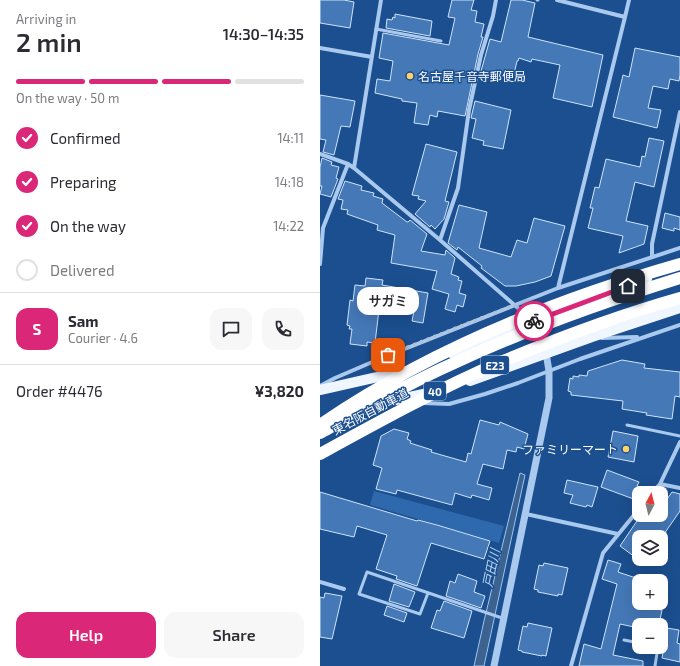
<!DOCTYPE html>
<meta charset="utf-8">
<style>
body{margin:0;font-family:"Exo 2","Noto Sans JP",sans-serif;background:#f7f7f7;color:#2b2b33;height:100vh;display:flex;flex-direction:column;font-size:15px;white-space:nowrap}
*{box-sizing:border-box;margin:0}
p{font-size:13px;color:#7c7c81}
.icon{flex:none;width:22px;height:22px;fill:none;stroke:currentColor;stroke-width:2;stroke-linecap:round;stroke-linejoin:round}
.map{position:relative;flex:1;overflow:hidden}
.side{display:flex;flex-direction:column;background:#fff;width:320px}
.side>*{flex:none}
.needle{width:26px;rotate:7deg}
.buttons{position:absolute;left:312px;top:486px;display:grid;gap:8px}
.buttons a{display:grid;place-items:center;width:36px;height:36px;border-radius:8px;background:#fff;box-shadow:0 4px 16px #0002;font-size:20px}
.pin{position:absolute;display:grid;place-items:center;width:34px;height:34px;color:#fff;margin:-17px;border-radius:8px;box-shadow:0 2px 6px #0006}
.courier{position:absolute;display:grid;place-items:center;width:40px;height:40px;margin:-20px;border:3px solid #db2777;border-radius:50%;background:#fff;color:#222;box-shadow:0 1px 5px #0007}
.bubble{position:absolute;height:28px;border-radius:12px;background:#fff;box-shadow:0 4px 16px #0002;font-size:13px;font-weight:600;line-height:28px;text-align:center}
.overview em{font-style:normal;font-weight:600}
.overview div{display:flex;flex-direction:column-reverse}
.overview{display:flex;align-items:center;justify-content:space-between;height:68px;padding:0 16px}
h1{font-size:26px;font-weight:600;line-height:30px}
.bar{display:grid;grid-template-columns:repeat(4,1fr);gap:6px 4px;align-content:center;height:48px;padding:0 16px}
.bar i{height:5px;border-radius:3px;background:#e1e1e2}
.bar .selected{background:#db2777}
.bar p{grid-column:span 4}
.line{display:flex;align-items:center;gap:10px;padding:0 16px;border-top:1px solid #e1e1e2}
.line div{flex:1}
.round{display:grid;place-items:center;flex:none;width:42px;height:42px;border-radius:12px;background:#f7f7f7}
ol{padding:0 16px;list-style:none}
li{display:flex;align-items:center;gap:12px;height:44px}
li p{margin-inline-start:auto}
li .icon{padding:4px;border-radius:50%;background:#db2777;color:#fff;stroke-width:4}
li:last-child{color:#7c7c81}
li i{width:22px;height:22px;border:2px solid #e1e1e2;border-radius:50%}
.action{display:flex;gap:8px;margin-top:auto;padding:8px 16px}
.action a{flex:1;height:46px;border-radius:12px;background:#db2777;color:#fff;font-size:16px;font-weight:600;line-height:46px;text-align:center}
.action a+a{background:#f7f7f7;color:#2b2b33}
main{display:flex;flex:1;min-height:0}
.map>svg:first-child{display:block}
.green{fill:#2e69ad}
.water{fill:#3c6290;stroke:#9cc4f0}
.building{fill:#4478b7;stroke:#cfe3fa}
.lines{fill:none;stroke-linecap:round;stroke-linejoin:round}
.service{stroke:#a9c9ee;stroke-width:3}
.minor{stroke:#a9c9ee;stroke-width:4}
.tertiary{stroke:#a9c9ee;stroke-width:7}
.primary{stroke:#f0f6ff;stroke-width:10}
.motorway-bridge{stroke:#fff;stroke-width:12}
.done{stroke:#afc1d8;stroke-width:4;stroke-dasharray:0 7.2}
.route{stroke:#db2777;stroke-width:5}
.poi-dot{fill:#ffd166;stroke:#1b4f8f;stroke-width:1.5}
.labels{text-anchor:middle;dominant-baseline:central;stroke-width:3;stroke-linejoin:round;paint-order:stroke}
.shield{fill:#1b4f8f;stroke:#bbcadd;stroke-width:1}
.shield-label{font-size:11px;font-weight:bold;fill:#fff}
.poi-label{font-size:12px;fill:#fff;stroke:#1b4f8f;text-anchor:start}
.street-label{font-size:12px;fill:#fff;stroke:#1b4f8f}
.water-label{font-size:13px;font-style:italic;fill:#b5d3f5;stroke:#1b4f8f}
</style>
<main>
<section class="side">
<div class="overview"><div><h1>2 min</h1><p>Arriving in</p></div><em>14:30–14:35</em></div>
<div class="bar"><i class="selected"></i><i class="selected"></i><i class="selected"></i><i></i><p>On the way · 50 m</p></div>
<ol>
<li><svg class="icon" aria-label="check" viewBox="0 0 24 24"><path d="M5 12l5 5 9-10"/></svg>Confirmed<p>14:11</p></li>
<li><svg class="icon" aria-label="check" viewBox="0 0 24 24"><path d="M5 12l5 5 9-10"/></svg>Preparing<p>14:18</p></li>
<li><svg class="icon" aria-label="check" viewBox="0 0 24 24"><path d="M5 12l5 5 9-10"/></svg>On the way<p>14:22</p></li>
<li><i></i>Delivered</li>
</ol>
<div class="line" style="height:72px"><b class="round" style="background:#db2777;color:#fff">S</b><div><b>Sam</b><p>Courier · 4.6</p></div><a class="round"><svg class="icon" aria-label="chat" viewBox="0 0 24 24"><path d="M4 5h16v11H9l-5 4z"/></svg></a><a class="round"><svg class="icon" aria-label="phone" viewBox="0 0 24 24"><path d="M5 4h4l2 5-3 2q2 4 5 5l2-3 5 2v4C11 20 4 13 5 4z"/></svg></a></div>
<div class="line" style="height:52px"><div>Order #4476</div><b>¥3,820</b></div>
<div class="action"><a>Help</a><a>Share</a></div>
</section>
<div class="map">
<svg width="360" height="666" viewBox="0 0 360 666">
<rect width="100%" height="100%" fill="#1b4f8f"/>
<path class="green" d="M54 491 184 526 179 543 50 505Z"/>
<path class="water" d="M200 473 205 475 164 666H154L164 621Z"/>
<path class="building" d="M0 0H24L34 2 30 28 0 23Z
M132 0H154L151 10 157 11 155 22 164 24 161 37H163L158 54 145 116 118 111 117 117 110 115 108 125 94 123 97 103 82 101V99L55 93 57 79 70 81 73 61 59 58 63 33 129 45 135 18 128 17Z
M191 0H202L215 3 208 37 283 55 272 107 233 98 240 65 212 59 211 62 199 58 198 61H197L193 79 161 71 170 39 181 42Z
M75 14 112 21 110 36 66 28 67 19 72 20 73 17 75 18Z
M315 48 360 57V75L359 81 350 79 348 89 333 86 328 108 341 110 337 128 293 117 303 75 309 77Z
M0 95 35 101 30 127 21 126 14 155 3 152 6 140 0 139Z
M155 101 191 110 183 149 163 145 164 141 152 138 156 119 151 118Z
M329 138 344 141 334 187 315 182 306 221 328 226 324 244 299 253 303 236 268 228 273 208H270L275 187 279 188 286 159 320 167 322 156 325 157Z
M106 144 137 152 125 201 129 202 124 219 115 229 111 225 110 227 95 214 106 201 98 199 99 196 92 195Z
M2 158 12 162 11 165 19 167 16 178 18 179 11 197 0 194 2 186H0V167Z
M25 181 42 186 41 190 54 193 53 196 63 199 62 203 87 222H88L90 220 107 234 101 251 125 255 126 250 135 258 131 274 139 277 138 280 142 281 139 293 146 295 143 307 137 305 135 312 125 309 129 294 112 289 117 271 71 263 75 235 57 230 58 225 27 214 28 210 21 209 23 200 18 199Z
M139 205 167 212 159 248 191 257 197 240 207 243 214 218 245 226 231 276 215 282 196 286H185L161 268 162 266 138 247 137 250 128 243Z
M345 213 360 217V230L354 228V231L342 228Z
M46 278 63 280 62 285 108 293 103 323 92 321 95 306 60 301 55 343 47 342V346L30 344 32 329H29L30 326 27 325 30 300 33 301 35 285 45 286Z
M302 360 325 364 324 368 360 372V397L355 396 352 419 326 415 327 413 302 409 303 401 251 395V392L248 391 250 378 253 379V376L259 377V375L267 376 268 371Z
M160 420 179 425 180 422 208 434 204 449 197 447 196 452 187 450 183 469 163 464 157 484 172 488 169 500 152 495 151 498 135 493 132 505 77 490 76 494 56 489 62 468 53 465 61 436 74 429 89 433 87 439 91 441 90 443 112 450 111 452 146 462 148 453 151 454Z
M293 431 318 436 314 462 288 457Z
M287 470 319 482 317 486 319 487V501L281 487Z
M247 480 278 487 272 507 267 505 266 507 250 503 253 495 244 493Z
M0 492 97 521 98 520 117 525 170 541 164 559 111 543 97 586 76 579 77 576 56 569 67 535 37 526 34 537 0 529Z
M352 492 360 494V511L342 537 338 534 336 537H319V560L300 546 321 515H341V508Z
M288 560 301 564 298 572 319 579V606L342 610 339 625H319V628L300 624 293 655 323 661V666H259L264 644 281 649 297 584 282 579Z
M224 563 248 568 242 595 238 594V596L218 592V590L214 589 219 565 223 566Z
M138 574 157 581 154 592 165 596 161 608 126 596 130 581 135 583Z
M74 584 95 592 89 607 69 601Z
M5 593 22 596 12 639 0 637V597L4 598Z
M124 601 152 611 144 638 111 628 117 610 120 611Z
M67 606 87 613 84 622 64 615Z
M208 623 232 628 226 656 222 655V656L202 652V651L198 650 203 626 207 627Z
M347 628 359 630 357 643 360 644V662L342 658Z"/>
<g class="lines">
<path class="service" d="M217 0H218
M56 29 121 41
M307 425 360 436
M108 593 100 614 39 594 47 572 182 618
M304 640 319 643
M335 666 338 647"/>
<path class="minor" d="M237 0 305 17 309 0
M0 48 52 57
M0 154 28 164 34 168 120 240 206 315
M34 168 61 0
M120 240 138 188 149 110 161 55 173 16 176 0
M332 256V244L360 112
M0 264 3 228 28 164
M238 288 305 17
M217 330 222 344
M282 338 317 337
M0 386 15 378 57 360 238 288 360 248
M104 403 129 404 165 394 198 383 260 359 360 325
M340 484 360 488
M332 493 340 484 360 442
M206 514 298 534
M0 582 24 589
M251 666 283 553 319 509"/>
<path class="tertiary" d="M174 666 229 398V371L226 353"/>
<path class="primary" d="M133 354 213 321 327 279
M150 381 272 337 360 308
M0 390 84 371
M57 404 108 393"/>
<path class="motorway-bridge" d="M0 425C109 350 234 300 360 264
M0 433C43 409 87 384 132 364 205 330 283 302 360 278
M0 454C60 421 120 388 183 361 241 337 300 315 360 298"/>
</g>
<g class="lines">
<path class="done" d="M68 355 195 305 214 321"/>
<path class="route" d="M214 321 308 286"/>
</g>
<g class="poi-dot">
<circle cx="90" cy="76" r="4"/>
<circle cx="306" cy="449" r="4"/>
</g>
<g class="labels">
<g class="shield">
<rect x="161" y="356" width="28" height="18" rx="3"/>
<rect x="104" y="382" width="22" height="18" rx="3"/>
</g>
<g class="shield-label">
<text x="175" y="365">E23</text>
<text x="115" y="391">40</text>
</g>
<g class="poi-label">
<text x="98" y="76">名古屋千音寺郵便局</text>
<text x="298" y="449" text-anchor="end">ファミリーマート</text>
</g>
<g class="street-label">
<text transform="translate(50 411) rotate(-28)">東名阪自動車道</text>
</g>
<g class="water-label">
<text transform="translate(171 568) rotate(-78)">戸田川</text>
</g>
</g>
</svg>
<div class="buttons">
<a><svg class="needle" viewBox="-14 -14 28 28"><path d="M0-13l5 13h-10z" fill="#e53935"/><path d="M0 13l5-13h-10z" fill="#7c7c81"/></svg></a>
<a><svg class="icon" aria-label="layers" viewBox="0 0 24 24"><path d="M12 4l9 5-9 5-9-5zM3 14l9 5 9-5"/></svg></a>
<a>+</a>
<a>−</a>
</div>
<div class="pin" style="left:68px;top:355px;background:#ea580c"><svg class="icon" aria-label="bag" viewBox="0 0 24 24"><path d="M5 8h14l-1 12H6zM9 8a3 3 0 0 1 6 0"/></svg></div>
<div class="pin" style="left:308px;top:286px;background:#1f2937"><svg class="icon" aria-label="home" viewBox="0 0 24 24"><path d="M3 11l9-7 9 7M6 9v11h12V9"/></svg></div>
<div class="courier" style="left:214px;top:321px"><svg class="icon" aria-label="bike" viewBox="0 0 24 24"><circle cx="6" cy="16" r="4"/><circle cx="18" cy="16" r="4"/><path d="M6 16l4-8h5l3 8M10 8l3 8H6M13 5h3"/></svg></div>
<div class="bubble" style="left:37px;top:287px;width:62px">サガミ</div>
</div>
</main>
